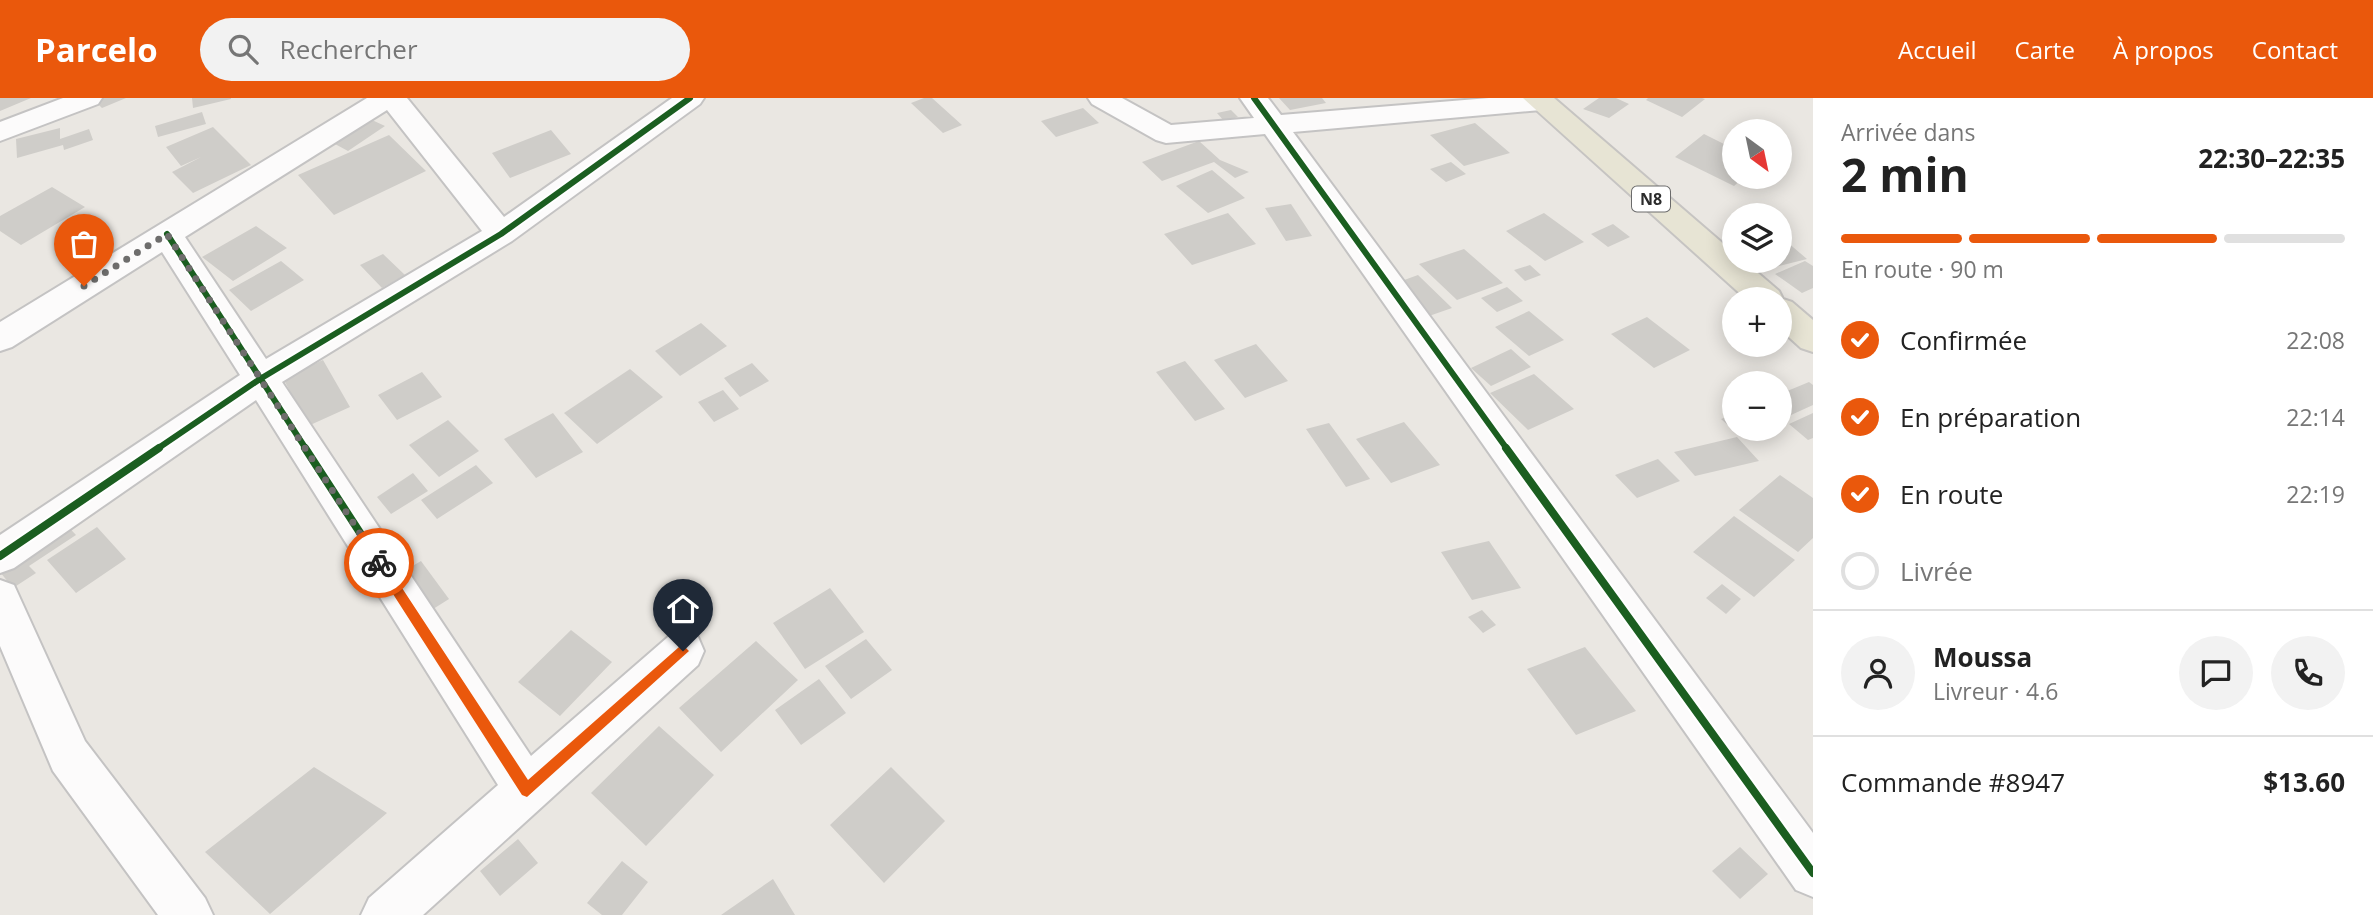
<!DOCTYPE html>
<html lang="fr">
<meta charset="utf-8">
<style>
body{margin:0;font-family:"Open Sans",sans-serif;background:#f2f2f2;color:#222;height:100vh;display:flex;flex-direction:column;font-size:26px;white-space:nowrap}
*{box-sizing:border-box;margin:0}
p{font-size:23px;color:#767676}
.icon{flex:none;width:38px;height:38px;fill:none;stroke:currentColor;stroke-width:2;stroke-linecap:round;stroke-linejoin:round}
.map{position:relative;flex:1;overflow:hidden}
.side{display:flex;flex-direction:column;background:#fff;width:560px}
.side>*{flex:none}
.needle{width:46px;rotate:147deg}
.controls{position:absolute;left:1722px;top:21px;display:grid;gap:14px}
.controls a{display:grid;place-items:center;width:70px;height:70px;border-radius:50%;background:#fff;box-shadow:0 4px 18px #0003;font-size:35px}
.pin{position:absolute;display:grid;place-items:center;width:60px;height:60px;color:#fff;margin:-72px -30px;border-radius:50% 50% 50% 0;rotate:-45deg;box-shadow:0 0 7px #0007}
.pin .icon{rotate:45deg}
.courier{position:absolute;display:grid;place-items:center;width:70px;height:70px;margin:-35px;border:5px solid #ea580c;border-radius:50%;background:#fff;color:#222;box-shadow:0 2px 9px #0007}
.summary em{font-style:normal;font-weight:700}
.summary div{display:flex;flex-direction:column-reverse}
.summary{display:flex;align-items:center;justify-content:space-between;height:119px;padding:0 28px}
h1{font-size:46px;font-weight:700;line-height:52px}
.bar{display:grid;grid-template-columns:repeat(4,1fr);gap:10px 7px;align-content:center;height:84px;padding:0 28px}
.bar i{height:9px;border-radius:5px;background:#e0e0e0}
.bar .active{background:#ea580c}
.bar p{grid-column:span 4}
.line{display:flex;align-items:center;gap:18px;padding:0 28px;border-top:2px solid #e0e0e0}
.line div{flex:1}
.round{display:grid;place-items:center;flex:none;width:74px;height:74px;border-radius:37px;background:#f2f2f2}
ol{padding:0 28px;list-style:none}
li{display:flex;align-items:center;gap:21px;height:77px}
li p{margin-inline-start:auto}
li .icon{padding:7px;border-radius:50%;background:#ea580c;color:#fff;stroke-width:4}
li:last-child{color:#767676}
li i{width:38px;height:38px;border:4px solid #e0e0e0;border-radius:50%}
header{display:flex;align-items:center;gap:42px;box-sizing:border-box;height:98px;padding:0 35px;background:#ea580c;color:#fff}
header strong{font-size:33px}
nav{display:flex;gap:38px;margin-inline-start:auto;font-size:24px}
.search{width:490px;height:63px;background:#f2f2f2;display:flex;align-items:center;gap:18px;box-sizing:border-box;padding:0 24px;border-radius:38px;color:#767676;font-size:26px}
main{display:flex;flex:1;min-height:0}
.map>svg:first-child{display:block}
.building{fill:#cfcdc9}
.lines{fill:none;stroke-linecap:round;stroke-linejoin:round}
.minor-casing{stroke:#c4c3c3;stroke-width:4}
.primary-casing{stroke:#c6c4c2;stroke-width:4}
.minor{fill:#fcfbfb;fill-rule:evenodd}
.primary{fill:#e7e4d4;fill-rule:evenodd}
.cycleway-far1-casing{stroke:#fff;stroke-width:10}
.cycleway-casing{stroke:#fff;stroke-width:12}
.cycleway-far1{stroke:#1b5e20;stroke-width:6}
.cycleway{stroke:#1b5e20;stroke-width:8}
.route{fill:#ea580c}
.done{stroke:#6e6d6c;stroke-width:7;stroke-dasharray:0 12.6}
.labels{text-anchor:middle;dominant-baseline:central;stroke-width:6;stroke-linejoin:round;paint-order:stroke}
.shield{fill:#fff;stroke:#6b6b6b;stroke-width:2}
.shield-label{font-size:16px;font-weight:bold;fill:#2c2c2c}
</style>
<header>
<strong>Parcelo</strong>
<div class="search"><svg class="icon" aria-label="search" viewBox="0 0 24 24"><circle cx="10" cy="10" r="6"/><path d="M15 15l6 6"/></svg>Rechercher</div>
<nav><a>Accueil</a><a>Carte</a><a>À propos</a><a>Contact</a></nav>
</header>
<main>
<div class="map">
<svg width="1813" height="817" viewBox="0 0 1813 817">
<rect width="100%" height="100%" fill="#eae7e2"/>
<path class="building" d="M0 0H31L0 13Z
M102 0H126L102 10 95 3Z
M192 0H231V1L193 10Z
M924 0H932L962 27 943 35 911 5Z
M1279 0H1322L1326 5 1290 12Z
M1599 0H1616L1629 6 1609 20 1583 11Z
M1648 0H1702L1705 1 1682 19 1646 2Z
M1083 10 1099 25 1056 39 1041 23Z
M1231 12 1238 19 1224 23 1217 15Z
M202 14 206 26 158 39 155 28Z
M372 22 385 28 348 53 335 46Z
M1475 25 1510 55 1464 68 1430 37Z
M213 29 251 67 193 95 172 74 201 59 181 68 166 49Z
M60 30V41L89 31 93 42 64 52 63 47 17 60 16 41Z
M551 32 571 56 510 80 492 55Z
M1704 36 1734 51V79H1744L1734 88 1675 59Z
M389 37 426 73 334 117 298 77Z
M1199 43 1220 62 1249 74 1235 80 1214 64 1162 83 1142 64Z
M1451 64 1466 76 1446 84 1430 71Z
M1212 72 1245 100 1208 115 1176 88Z
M52 89 85 109 21 147 0 133V118Z
M1291 106 1312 138 1286 143 1265 110Z
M1228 115 1256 146 1192 167 1164 136Z
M1544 115 1584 144 1545 163 1506 133Z
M1613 126 1630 139 1608 149 1591 136Z
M256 128 287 150 233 183 202 159Z
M1780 138 1807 161 1763 172 1753 163H1780Z
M1464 151 1503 185 1457 202 1419 166Z
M383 156 405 177 382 190 360 167Z
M281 163 304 182 251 213 229 192Z
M1805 163 1813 168V190L1802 195 1775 176Z
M1530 167 1541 177 1525 183 1514 172Z
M1418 177 1452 210 1429 218 1396 185Z
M1507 189 1523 203 1497 214 1481 200Z
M1529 213 1564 242 1529 258 1495 229Z
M1647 219 1690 252 1654 270 1611 236Z
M701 225 727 248 680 278 655 253Z
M1256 246 1288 283 1245 300 1214 262Z
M1511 251 1531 269 1491 288 1471 270Z
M323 262 350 309 308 328 283 280Z
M1185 263 1225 311 1195 323 1156 274Z
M752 265 769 283 740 299 724 280Z
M630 271 663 299 597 346 564 315Z
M422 274 442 299 397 322 378 297Z
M1534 276 1574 311 1528 332 1490 295Z
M1809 284 1813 287V307L1780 322V296Z
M723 292 739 311 714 324 698 304Z
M553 315 583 354 536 380 504 341Z
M1813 315V340L1808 342 1789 326Z
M1734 316V331H1760L1741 339 1721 321Z
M448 322 479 353 439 379 409 347Z
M1404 324 1440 367 1391 385 1356 341Z
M1329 325 1370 381 1346 389 1306 331Z
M1737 339 1759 363 1695 378 1674 354Z
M1658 361 1680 383 1637 400 1615 377Z
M476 367 493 385 437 421 421 402Z
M413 375 428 393 391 416 377 399Z
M1780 377 1813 400V440L1798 454 1739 412Z
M1734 418 1795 462 1754 499 1693 454Z
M61 421 76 437 29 468 36 475 13 490 0 474V460Z
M97 429 126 461 76 495 47 462Z
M1489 443 1521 490 1472 502 1441 454Z
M421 463 449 501 422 518 394 479Z
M1722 486 1741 501 1726 516 1706 500Z
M830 490 864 534 805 571 773 525Z
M1482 512 1496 527 1483 535 1468 519Z
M571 532 612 564 560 618 518 584Z
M866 541 892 572 851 601 825 568Z
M756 543 798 582 721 654 679 610Z
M1585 549 1636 613 1576 637 1527 571Z
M819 581 846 615 801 647 775 612Z
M659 628 714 677 646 748 591 695Z
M314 669 387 715 270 816 205 754Z
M891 669 945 723 884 785 830 727Z
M518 741 538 765 500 798 480 773Z
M1740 749 1768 776 1740 801 1712 773Z
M622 763 648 784 622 817H602L587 805Z
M773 781 795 817H721Z"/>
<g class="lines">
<g class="minor-casing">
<path id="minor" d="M63 0H102L98 6 0 43V24Z
M367 0H407L504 119 672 0H704L700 6 512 143 282 284 531 658 668 539 683 534 698 539 704 553 698 567 423 817H361L369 800 498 687 256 302 14 470 0 475V437L240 277 162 154 12 249 0 253V224ZM387 12 482 133 266 261 185 139Z
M1088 0H1122L1171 27 1254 20 1240 0H1268L1281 17 1489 0H1552L1555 4 1551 10 1541 12 1293 34 1813 735V799L1796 792 1265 36 1166 45 1156 42 1092 6Z
M0 482 14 487 85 643 205 800 213 817H158L53 673 0 548Z"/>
</g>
<g class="primary-casing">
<path id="primary" d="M1523 0H1554L1734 155V163H1744L1779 193 1783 201 1792 204 1813 222V254L1801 250 1780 231V201H1746Z"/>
</g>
<use href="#minor" class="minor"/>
<use href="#primary" class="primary"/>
<g class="cycleway-far1-casing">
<path id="cycleway-far1" d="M1254 0 1507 351
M167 136 306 351
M157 351 260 281 501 136 690 0"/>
</g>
<g class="cycleway-casing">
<path id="cycleway" d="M305 350 527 692
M1506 350 1813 775
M0 458 159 350"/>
</g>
<use href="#cycleway-far1" class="cycleway-far1"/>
<use href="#cycleway" class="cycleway"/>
</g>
<path class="route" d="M379 459 383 461 528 682 679 549 683 547 689 553 527 699 522 697 375 468V461Z"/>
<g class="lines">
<path class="done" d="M84 188 167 136 379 465"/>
</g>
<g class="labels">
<rect class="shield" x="1632" y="88.5" width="38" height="25" rx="5"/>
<g class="shield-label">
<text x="1651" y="101">N8</text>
</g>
</g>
</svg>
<div class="controls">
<a><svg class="needle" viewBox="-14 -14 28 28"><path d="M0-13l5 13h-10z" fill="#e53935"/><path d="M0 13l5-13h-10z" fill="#767676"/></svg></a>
<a><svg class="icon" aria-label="layers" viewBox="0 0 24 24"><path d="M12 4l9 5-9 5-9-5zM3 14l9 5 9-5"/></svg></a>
<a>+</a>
<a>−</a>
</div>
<div class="pin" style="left:84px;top:188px;background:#ea580c"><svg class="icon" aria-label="bag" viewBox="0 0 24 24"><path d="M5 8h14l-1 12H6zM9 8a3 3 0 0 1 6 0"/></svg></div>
<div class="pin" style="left:683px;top:553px;background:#1f2937"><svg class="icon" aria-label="home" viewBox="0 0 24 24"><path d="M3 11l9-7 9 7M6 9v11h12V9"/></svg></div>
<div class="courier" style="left:379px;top:465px"><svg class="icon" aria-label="bike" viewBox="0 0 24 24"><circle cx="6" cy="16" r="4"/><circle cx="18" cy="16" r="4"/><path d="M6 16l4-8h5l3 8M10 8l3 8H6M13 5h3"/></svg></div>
</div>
<section class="side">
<div class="summary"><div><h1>2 min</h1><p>Arrivée dans</p></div><em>22:30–22:35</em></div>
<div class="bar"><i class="active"></i><i class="active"></i><i class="active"></i><i></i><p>En route · 90 m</p></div>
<ol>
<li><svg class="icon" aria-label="check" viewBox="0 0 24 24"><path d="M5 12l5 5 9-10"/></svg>Confirmée<p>22:08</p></li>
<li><svg class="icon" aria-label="check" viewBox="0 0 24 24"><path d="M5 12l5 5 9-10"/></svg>En préparation<p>22:14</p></li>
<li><svg class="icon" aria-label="check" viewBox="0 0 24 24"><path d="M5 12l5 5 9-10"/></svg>En route<p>22:19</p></li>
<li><i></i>Livrée</li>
</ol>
<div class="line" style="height:126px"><a class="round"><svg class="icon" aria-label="person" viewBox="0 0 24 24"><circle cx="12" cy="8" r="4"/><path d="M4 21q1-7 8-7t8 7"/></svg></a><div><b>Moussa</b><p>Livreur · 4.6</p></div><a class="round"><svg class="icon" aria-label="chat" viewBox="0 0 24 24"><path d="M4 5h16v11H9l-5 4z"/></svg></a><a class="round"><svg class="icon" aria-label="phone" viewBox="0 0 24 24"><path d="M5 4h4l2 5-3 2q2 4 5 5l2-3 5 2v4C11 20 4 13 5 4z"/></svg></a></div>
<div class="line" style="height:91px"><div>Commande #8947</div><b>$13.60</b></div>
</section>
</main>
